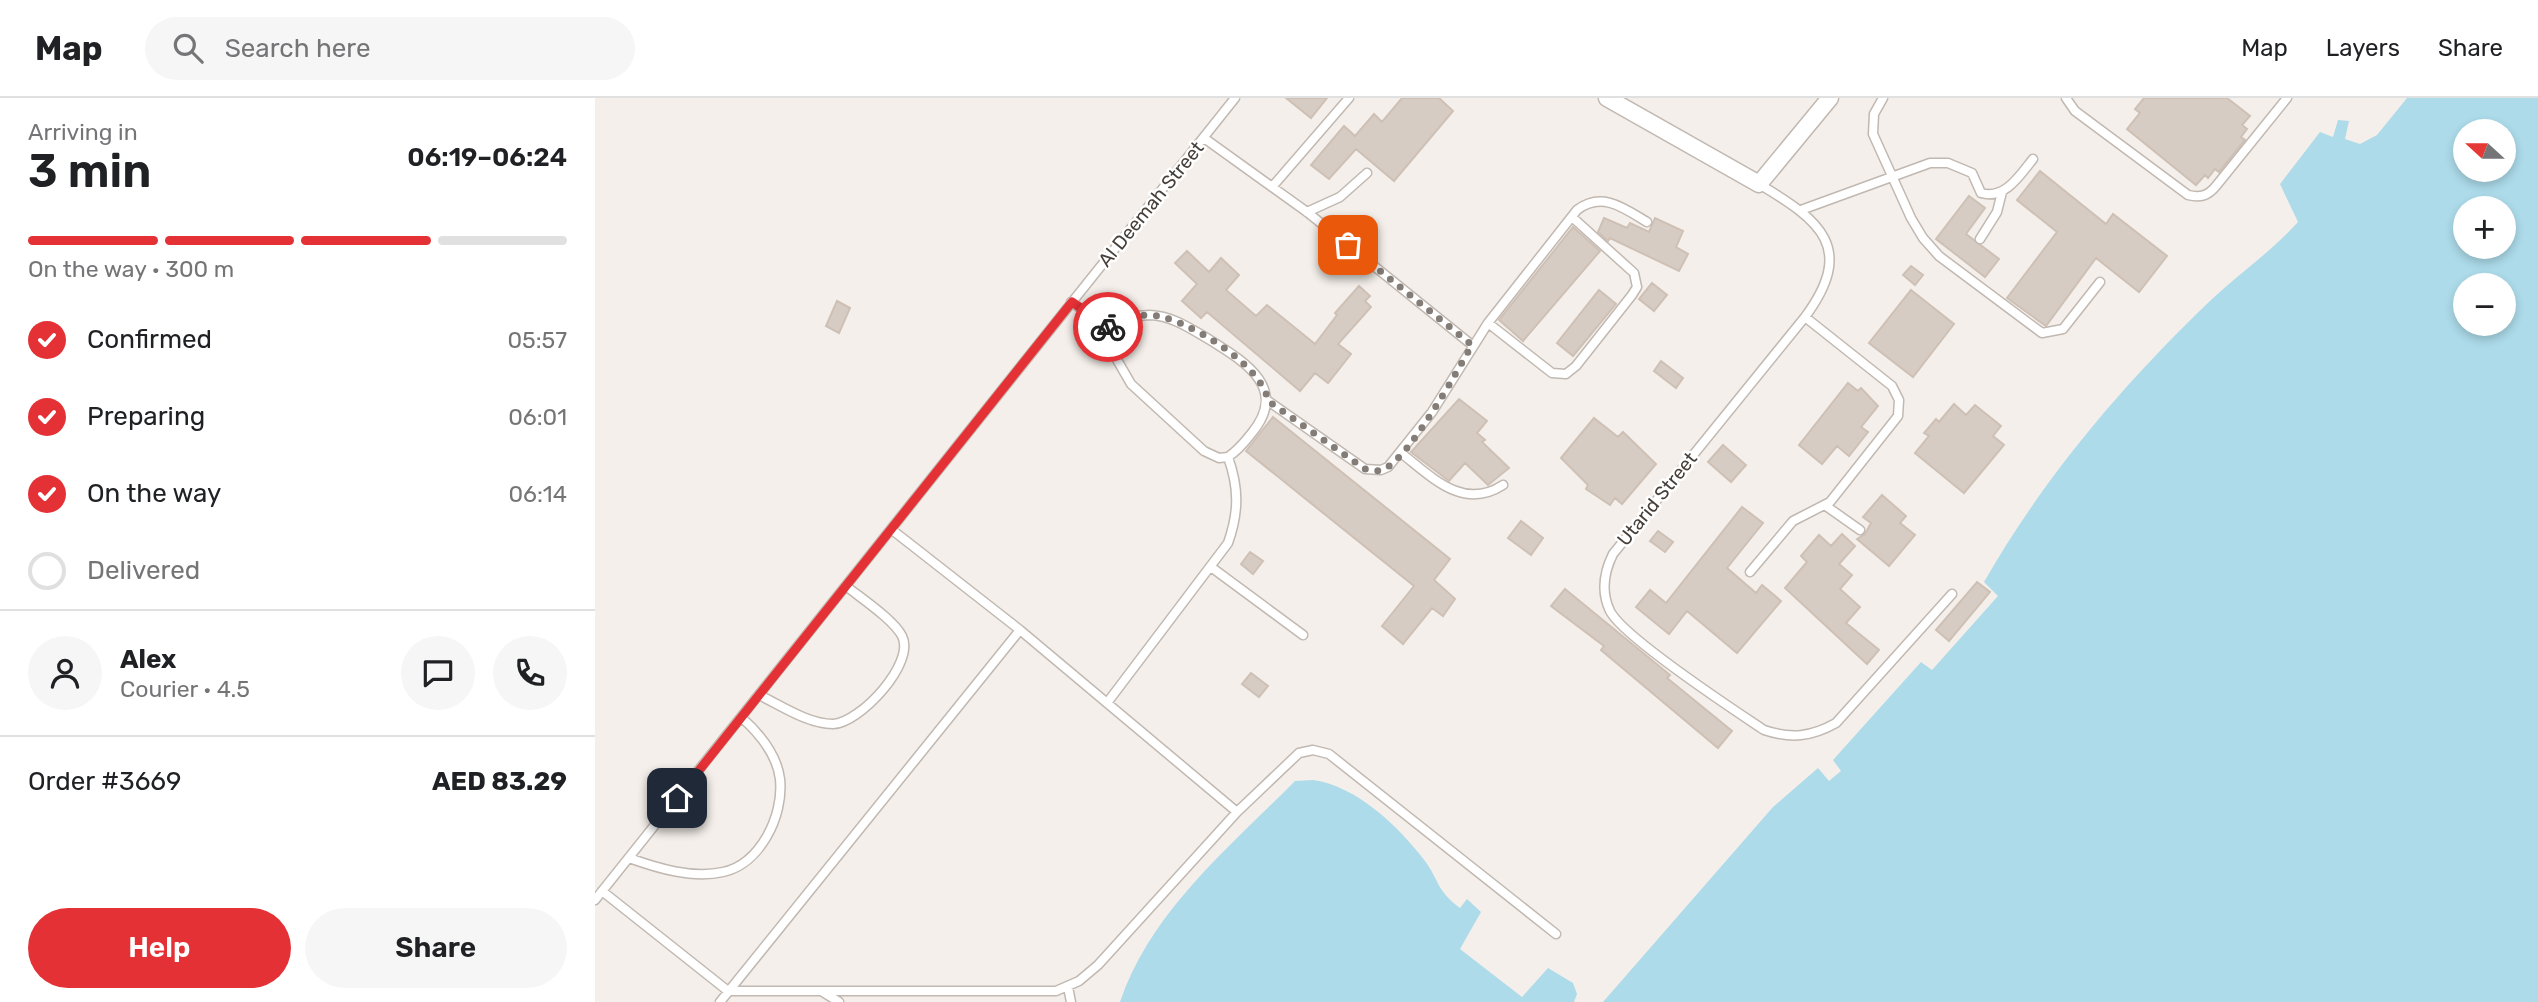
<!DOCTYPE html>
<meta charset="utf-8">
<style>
body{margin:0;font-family:Rubik,sans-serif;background:#f6f6f6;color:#202124;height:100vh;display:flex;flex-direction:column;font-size:26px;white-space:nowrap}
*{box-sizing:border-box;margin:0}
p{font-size:23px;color:#757577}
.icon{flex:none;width:38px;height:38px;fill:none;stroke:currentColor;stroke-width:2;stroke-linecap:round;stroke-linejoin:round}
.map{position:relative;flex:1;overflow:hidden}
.drawer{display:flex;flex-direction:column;background:#fff;width:595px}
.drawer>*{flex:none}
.needle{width:46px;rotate:291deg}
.controls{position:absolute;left:1858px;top:21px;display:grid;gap:14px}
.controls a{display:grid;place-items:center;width:63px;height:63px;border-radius:50%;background:#fff;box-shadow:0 4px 10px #0003;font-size:35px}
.pin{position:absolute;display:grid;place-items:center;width:60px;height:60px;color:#fff;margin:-30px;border-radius:14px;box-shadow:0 4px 10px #0006}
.courier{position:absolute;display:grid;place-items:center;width:70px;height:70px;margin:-35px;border:5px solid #e43135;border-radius:50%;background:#fff;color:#222;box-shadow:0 2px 9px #0007}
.headline em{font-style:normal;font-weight:600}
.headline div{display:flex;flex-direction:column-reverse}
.headline{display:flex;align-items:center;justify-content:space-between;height:119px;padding:0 28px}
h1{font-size:46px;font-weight:600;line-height:52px}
.bar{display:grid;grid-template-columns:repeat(4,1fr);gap:10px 7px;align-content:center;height:84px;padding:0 28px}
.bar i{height:9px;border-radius:5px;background:#e0e0e0}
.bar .current{background:#e43135}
.bar p{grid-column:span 4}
.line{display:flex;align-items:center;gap:18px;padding:0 28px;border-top:2px solid #e0e0e0}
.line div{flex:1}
.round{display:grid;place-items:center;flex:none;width:74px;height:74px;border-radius:37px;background:#f6f6f6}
ol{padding:0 28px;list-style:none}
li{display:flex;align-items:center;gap:21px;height:77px}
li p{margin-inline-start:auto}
li .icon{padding:7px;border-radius:50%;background:#e43135;color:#fff;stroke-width:4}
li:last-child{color:#757577}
li i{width:38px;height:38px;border:4px solid #e0e0e0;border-radius:50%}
.action{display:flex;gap:14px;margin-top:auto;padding:14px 28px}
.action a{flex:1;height:80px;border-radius:42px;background:#e43135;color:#fff;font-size:28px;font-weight:600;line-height:80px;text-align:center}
.action a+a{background:#f6f6f6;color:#202124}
header{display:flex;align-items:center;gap:42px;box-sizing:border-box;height:98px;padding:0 35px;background:#fff;border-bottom:2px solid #e0e0e0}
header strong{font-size:33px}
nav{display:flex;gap:38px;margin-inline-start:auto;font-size:24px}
.search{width:490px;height:63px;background:#f6f6f6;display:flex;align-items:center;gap:18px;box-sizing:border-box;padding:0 24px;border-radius:38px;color:#757577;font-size:26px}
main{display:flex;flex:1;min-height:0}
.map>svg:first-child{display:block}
.water{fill:#addbea;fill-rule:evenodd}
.building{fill:#d7ccc4;stroke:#cec0b5;stroke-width:2}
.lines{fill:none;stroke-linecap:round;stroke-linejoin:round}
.service-casing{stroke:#c1b8b1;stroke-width:11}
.minor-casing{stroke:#c1b8b1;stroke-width:19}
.service{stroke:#fff;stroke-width:8}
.minor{stroke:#fff;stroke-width:16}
.done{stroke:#847d77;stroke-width:7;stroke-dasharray:0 12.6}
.route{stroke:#e43135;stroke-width:9}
.labels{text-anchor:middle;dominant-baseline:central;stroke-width:5;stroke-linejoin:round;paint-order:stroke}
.street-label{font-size:19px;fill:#473f39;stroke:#fff}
</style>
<header>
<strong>Map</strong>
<div class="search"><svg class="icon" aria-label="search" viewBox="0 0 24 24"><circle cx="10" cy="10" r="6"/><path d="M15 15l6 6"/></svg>Search here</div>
<nav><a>Map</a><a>Layers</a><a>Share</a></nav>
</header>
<main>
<section class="drawer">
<div class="headline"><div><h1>3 min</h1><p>Arriving in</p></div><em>06:19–06:24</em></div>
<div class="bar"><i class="current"></i><i class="current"></i><i class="current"></i><i></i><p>On the way · 300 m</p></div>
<ol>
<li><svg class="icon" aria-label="check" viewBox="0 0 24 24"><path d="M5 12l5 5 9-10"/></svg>Confirmed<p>05:57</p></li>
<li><svg class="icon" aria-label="check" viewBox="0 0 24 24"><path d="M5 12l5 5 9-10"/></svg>Preparing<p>06:01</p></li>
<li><svg class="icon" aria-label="check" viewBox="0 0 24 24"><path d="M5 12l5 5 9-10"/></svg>On the way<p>06:14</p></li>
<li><i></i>Delivered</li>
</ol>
<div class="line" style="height:126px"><a class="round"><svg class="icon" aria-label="person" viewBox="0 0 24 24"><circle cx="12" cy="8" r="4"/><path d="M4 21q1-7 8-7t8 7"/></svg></a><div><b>Alex</b><p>Courier · 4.5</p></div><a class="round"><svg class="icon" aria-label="chat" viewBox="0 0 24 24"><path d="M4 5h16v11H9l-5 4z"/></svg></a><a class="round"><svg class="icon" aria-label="phone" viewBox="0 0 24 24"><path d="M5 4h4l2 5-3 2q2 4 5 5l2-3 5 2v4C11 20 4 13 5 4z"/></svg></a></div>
<div class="line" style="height:91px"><div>Order #3669</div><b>AED 83.29</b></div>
<div class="action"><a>Help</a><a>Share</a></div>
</section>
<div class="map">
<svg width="1943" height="904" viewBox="0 0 1943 904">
<rect width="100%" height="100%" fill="#f4efea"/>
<path class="water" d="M1812 0H1943V904H1008L1178 709 1223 670 1234 683 1246 673 1238 662 1326 564 1337 572 1403 498 1389 484C1449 379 1529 285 1616 202 1645 175 1677 153 1703 124L1685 86 1725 34 1738 39 1743 22 1754 23 1750 41 1765 46 1782 37ZM1871 33H1909V72H1871ZM1871 110H1909V149H1871ZM1871 187H1909V226H1871Z
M718 682C762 688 804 729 830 763 845 784 841 792 865 810L872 801 886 814 865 851 927 899 953 870 978 885 982 896 979 904H525C556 813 634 750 700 683Z"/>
<path class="building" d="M691 0H732L716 20Z
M807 0H844L858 13 799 83 761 51 734 81 716 67 749 28 760 38 779 16 787 24Z
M1549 0H1632L1655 18 1647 27 1652 31 1646 39 1650 42 1624 74 1620 71 1613 80 1610 77 1601 87 1532 31 1545 15 1540 11Z
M1445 73 1511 126 1518 116 1572 158 1544 194 1501 160 1451 228 1412 200 1462 134 1422 102Z
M1374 98 1390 110 1371 136 1404 161 1390 179 1341 141Z
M1009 120 1032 130 1035 125 1054 134 1060 120 1088 133 1081 149 1093 156 1084 173 1015 140 1013 143 1003 134Z
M978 129 1005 153 928 243 904 222Z
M592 153 614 174 626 160 644 177 631 192 661 218 672 207 720 246 742 217 740 215 764 188 775 198 770 203 776 209 743 246 756 256 733 285 720 275 705 293 612 214 606 220 587 203 602 186 580 165Z
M1316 168 1328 177 1320 187 1308 177Z
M1057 185 1072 197 1059 213 1044 201Z
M1004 192 1021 206 978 258 962 245Z
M1316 192 1359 226 1318 279 1274 245Z
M242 203 255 210 244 235 231 228Z
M1066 263 1088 280 1081 290 1059 273Z
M1253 285 1263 293 1266 290 1283 308 1266 329 1273 334 1254 358 1242 348 1227 366 1204 347Z
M864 301 892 323 882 335 890 342 887 344 914 370 893 387 870 365 854 383 816 354Z
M1359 306 1371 317 1380 307 1406 328 1398 338 1409 347 1369 395 1320 355 1334 338 1329 335 1341 321 1344 324Z
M678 319 855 461 839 482 860 501 848 518 837 510 808 546 787 528 819 488 651 353Z
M999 320 1023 339 1028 334 1061 366 1027 406 1020 400 1015 407 991 391 993 387 966 360Z
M1128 347 1151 367 1136 384 1113 364Z
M1287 397 1311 418 1305 425 1320 437 1294 468 1262 441 1270 436 1276 425 1268 419Z
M1147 409 1168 425 1132 470 1161 495 1167 487 1186 503 1142 555 1092 513 1074 536 1041 509 1055 492 1071 505Z
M926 423 948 440 936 457 913 440Z
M1063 433 1078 444 1070 454 1055 443Z
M1247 436 1260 448 1244 466 1257 477 1245 491 1265 509 1251 525 1284 552 1272 566 1190 490 1212 464 1206 458 1224 437 1236 448Z
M655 454 668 463 658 476 646 466Z
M1382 484 1395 494 1354 543 1341 532Z
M970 491 1075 577 1072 580 1137 633 1123 650 1006 552 1009 548 956 508Z
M656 575 673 588 664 599 647 586Z"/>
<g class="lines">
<g class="service-casing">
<path id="service" d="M1288 0 1279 16 1278 36 1316 120 1328 140 1344 158 1447 235 1468 231 1505 184
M1471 0 1480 13 1593 97C1605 100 1613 98 1621 88L1692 0
M609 40 712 114 877 247
M1164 86C1226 123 1261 150 1210 219L1018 456C1009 474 1006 494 1015 513 1028 539 1139 612 1169 632 1196 641 1216 639 1241 625L1357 496
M678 88 754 0
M1206 112 1335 65H1353L1377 75 1386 95C1410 102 1425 77 1438 61
M712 114 745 99 772 75
M1385 141 1402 114 1407 94
M476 204 514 230 521 260 536 286 609 353 624 360 633 359C642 353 649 345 656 336 694 291 652 265 615 242 596 231 578 218 555 217 540 217 527 222 514 230
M893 225 957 275 971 276 981 268 1037 197 1042 189 1039 175 977 119
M673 303 770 371 786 372 793 369 837 314 893 225 982 112C1007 93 1029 110 1052 124
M806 355C837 379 868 413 908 387
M1231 408 1265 432
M296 431 425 532 642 714
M616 469 708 537
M1155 474 1198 423 1235 404 1303 318 1304 302 1297 288 1210 219
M164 597C187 608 213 626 238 626 265 625 321 565 307 538 299 522 266 500 251 488
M512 605 633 445C644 414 644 390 633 359
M34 760C62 770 97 781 128 774 165 766 189 718 185 681 182 657 164 635 146 619
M7 793 133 893H461L484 883 503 867 642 714 704 655 718 652 734 656 961 836
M0 802 640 0
M473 889 476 904
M228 894 244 904
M125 904 425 532"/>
</g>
<g class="minor-casing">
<path id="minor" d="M1012 0 1164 86 1235 0"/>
</g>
<use href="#service" class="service"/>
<use href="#minor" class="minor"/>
</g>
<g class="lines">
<path class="done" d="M513 229C527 225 539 217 554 217 589 218 668 267 673 303L770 371C777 373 784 374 791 370 817 355 861 275 877 247L753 147"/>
<path class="route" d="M82 700 477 204 513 229"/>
</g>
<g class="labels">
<g class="street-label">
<text transform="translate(556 106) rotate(-51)">Al Deemah Street</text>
<text transform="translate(1062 401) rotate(-51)">Utarid Street</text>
</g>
</g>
</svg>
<div class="controls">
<a><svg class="needle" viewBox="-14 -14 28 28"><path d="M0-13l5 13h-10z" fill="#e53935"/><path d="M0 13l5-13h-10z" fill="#757577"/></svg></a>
<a>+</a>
<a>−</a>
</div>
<div class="pin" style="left:753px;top:147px;background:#ea580c"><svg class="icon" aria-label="bag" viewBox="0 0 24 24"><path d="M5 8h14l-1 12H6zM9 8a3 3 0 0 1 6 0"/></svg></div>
<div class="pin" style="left:82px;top:700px;background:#1f2937"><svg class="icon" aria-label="home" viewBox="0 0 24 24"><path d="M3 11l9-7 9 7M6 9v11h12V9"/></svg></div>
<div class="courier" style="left:513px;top:229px"><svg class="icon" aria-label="bike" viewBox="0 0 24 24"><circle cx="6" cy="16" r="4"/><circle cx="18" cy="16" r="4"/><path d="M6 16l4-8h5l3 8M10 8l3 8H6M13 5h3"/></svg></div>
</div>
</main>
